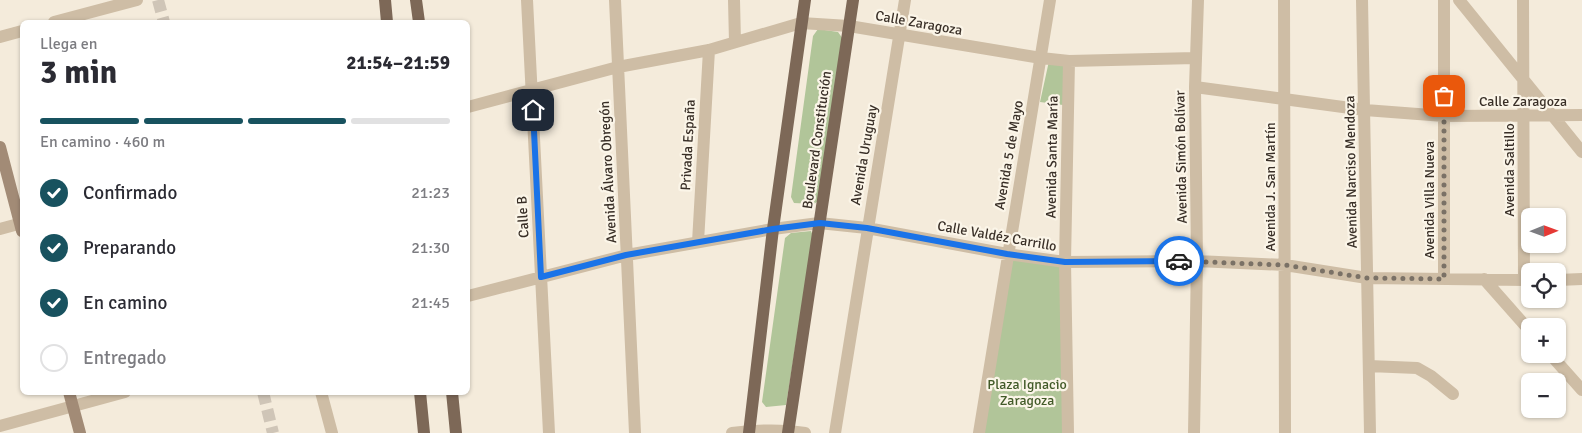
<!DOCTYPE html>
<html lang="es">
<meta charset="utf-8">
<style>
body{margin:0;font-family:Signika,sans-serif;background:#f7f7f7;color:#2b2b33;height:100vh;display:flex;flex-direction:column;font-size:19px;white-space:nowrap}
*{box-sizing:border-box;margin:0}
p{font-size:16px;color:#7c7c81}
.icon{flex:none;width:28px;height:28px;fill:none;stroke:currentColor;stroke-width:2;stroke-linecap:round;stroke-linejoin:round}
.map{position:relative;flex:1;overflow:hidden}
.details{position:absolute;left:20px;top:20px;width:450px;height:375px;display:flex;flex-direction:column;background:#fff;border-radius:8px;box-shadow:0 1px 4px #0004}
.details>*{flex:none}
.needle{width:32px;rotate:89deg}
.tools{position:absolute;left:1521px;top:208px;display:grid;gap:10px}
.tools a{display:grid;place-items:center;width:45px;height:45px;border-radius:8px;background:#fff;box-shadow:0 1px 4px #0004;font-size:25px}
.pin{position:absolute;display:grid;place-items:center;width:42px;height:42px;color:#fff;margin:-21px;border-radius:10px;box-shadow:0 2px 8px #0006}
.courier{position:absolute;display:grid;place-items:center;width:50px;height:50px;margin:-25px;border:4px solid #1a73e8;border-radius:50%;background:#fff;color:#222;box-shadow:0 1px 6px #0007}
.head em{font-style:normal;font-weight:700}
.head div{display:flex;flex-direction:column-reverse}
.head{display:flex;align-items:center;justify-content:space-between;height:85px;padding:0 20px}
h1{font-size:32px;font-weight:700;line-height:38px}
.bar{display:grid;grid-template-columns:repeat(4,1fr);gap:8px 5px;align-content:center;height:60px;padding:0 20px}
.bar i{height:6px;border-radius:4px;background:#e1e1e2}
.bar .current{background:#18525f}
.bar p{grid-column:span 4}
ol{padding:0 20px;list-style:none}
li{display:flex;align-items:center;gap:15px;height:55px}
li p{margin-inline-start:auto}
li .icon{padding:5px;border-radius:50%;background:#18525f;color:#fff;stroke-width:4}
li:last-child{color:#7c7c81}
li i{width:28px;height:28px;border:2px solid #e1e1e2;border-radius:50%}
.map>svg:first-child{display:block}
.green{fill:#b1c599}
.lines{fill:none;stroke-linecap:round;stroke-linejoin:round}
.secondary-tunnel{stroke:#cfc5b7;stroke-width:12;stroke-dasharray:12 6;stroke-linecap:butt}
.street{stroke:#cebda5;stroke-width:12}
.secondary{stroke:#a28b76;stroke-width:12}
.primary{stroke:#7d6857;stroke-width:12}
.done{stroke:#7a7166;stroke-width:5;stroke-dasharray:0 9}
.route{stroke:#1a73e8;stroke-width:6}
.labels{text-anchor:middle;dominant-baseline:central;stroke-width:4.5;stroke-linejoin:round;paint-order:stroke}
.street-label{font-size:14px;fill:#392f27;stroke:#fbf5e8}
.park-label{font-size:14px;fill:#425a28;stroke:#fbf5e8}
</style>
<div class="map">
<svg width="1582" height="433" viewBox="0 0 1582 433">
<rect width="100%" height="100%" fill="#f4ebdb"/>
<path class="green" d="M818 29 838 32 843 39 818 201 814 204 794 203 791 197 813 36Z
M1049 61 1063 64V105L1040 102Z
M811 231 813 236 786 405 766 407 762 402 785 238 791 233Z
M1008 255 1065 263 1068 433H979Z"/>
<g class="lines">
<path class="secondary-tunnel" d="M158 0 164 22
M263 392 273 433"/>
<path class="street" d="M527 0 549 433
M615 0 635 433
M734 0 735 42
M1284 0 1285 433
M1362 0 1370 433
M1459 0 1582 152
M1523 0 1524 280
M54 22 137 0
M0 37 22 31
M1195 87 1365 110 1444 116 1582 115
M468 107 618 67 709 50 801 23 849 26 1041 58 1069 61 1195 58
M0 229 22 223
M698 242 709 50
M1444 279V0
M1484 279 1530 331
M1558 280 1582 279
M468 296 627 255 773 229 819 223 867 228 1007 254 1065 262 1197 261 1285 265 1367 278 1530 280
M1550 354 1582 390
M1369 366 1417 368 1431 376 1453 394
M321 392 332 433
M0 426 125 392
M732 433C756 430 781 429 805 433
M835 433 905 0
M979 433 1050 0
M1068 433 1065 262 1069 61
M1194 433 1197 261 1195 87 1198 0"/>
<path class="secondary" d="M0 147 22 231
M69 392 80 433"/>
<path class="primary" d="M385 0 387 22
M416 0 419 22
M420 392 424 433
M452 392 456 433
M749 433 773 229 805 0
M788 433 853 0"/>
</g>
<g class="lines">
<path class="done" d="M1179 261 1285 265 1367 278 1444 279V96"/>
<path class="route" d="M533 110 541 277 626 255 773 229 820 223 867 228 1007 254 1065 262 1179 261"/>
</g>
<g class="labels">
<g class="street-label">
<text transform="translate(919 23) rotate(10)">Calle Zaragoza</text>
<text x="1523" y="101">Calle Zaragoza</text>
<text transform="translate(817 140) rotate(-82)">Boulevard Constitución</text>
<text transform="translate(688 145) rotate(-87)">Privada España</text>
<text transform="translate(864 155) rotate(-80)">Avenida Uruguay</text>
<text transform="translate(1009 155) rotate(-80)">Avenida 5 de Mayo</text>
<text transform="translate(1052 157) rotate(-89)">Avenida Santa María</text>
<text transform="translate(1181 157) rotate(-91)">Avenida Simón Bolívar</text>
<text transform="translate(1509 170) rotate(-90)">Avenida Saltillo</text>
<text transform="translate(608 172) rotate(-93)">Avenida Álvaro Obregón</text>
<text transform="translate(1351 172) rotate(-91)">Avenida Narciso Mendoza</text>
<text transform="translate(1270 187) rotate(-90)">Avenida J. San Martín</text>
<text transform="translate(1429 200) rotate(-90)">Avenida Villa Nueva</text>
<text transform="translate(523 217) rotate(-93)">Calle B</text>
<text transform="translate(997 236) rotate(10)">Calle Valdéz Carrillo</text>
</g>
<g class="park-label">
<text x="1027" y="384">Plaza Ignacio<tspan x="1027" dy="16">Zaragoza</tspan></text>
</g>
</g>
</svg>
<div class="tools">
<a><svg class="needle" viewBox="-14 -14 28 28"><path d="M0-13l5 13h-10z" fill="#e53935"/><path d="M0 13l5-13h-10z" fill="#7c7c81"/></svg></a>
<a><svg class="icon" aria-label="locate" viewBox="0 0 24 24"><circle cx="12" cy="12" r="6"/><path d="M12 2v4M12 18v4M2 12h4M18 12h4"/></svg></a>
<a>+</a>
<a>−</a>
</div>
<div class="pin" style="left:1444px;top:96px;background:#ea580c"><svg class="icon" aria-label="bag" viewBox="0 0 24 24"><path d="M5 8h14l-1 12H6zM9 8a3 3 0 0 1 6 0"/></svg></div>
<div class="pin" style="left:533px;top:110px;background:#1f2937"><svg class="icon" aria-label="home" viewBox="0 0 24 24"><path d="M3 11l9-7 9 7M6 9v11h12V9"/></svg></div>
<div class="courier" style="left:1179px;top:261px"><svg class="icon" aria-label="car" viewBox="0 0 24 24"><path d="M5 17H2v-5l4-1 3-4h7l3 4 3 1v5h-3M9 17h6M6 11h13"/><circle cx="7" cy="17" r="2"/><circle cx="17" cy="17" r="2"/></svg></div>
<section class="details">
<div class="head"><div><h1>3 min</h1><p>Llega en</p></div><em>21:54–21:59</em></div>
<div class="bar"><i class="current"></i><i class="current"></i><i class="current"></i><i></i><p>En camino · 460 m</p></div>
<ol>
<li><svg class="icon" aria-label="check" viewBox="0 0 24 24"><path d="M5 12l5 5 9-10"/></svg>Confirmado<p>21:23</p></li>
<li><svg class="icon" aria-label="check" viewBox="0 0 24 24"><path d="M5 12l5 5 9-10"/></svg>Preparando<p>21:30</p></li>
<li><svg class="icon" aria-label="check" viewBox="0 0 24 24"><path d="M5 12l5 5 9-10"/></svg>En camino<p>21:45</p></li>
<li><i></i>Entregado</li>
</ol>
</section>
</div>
